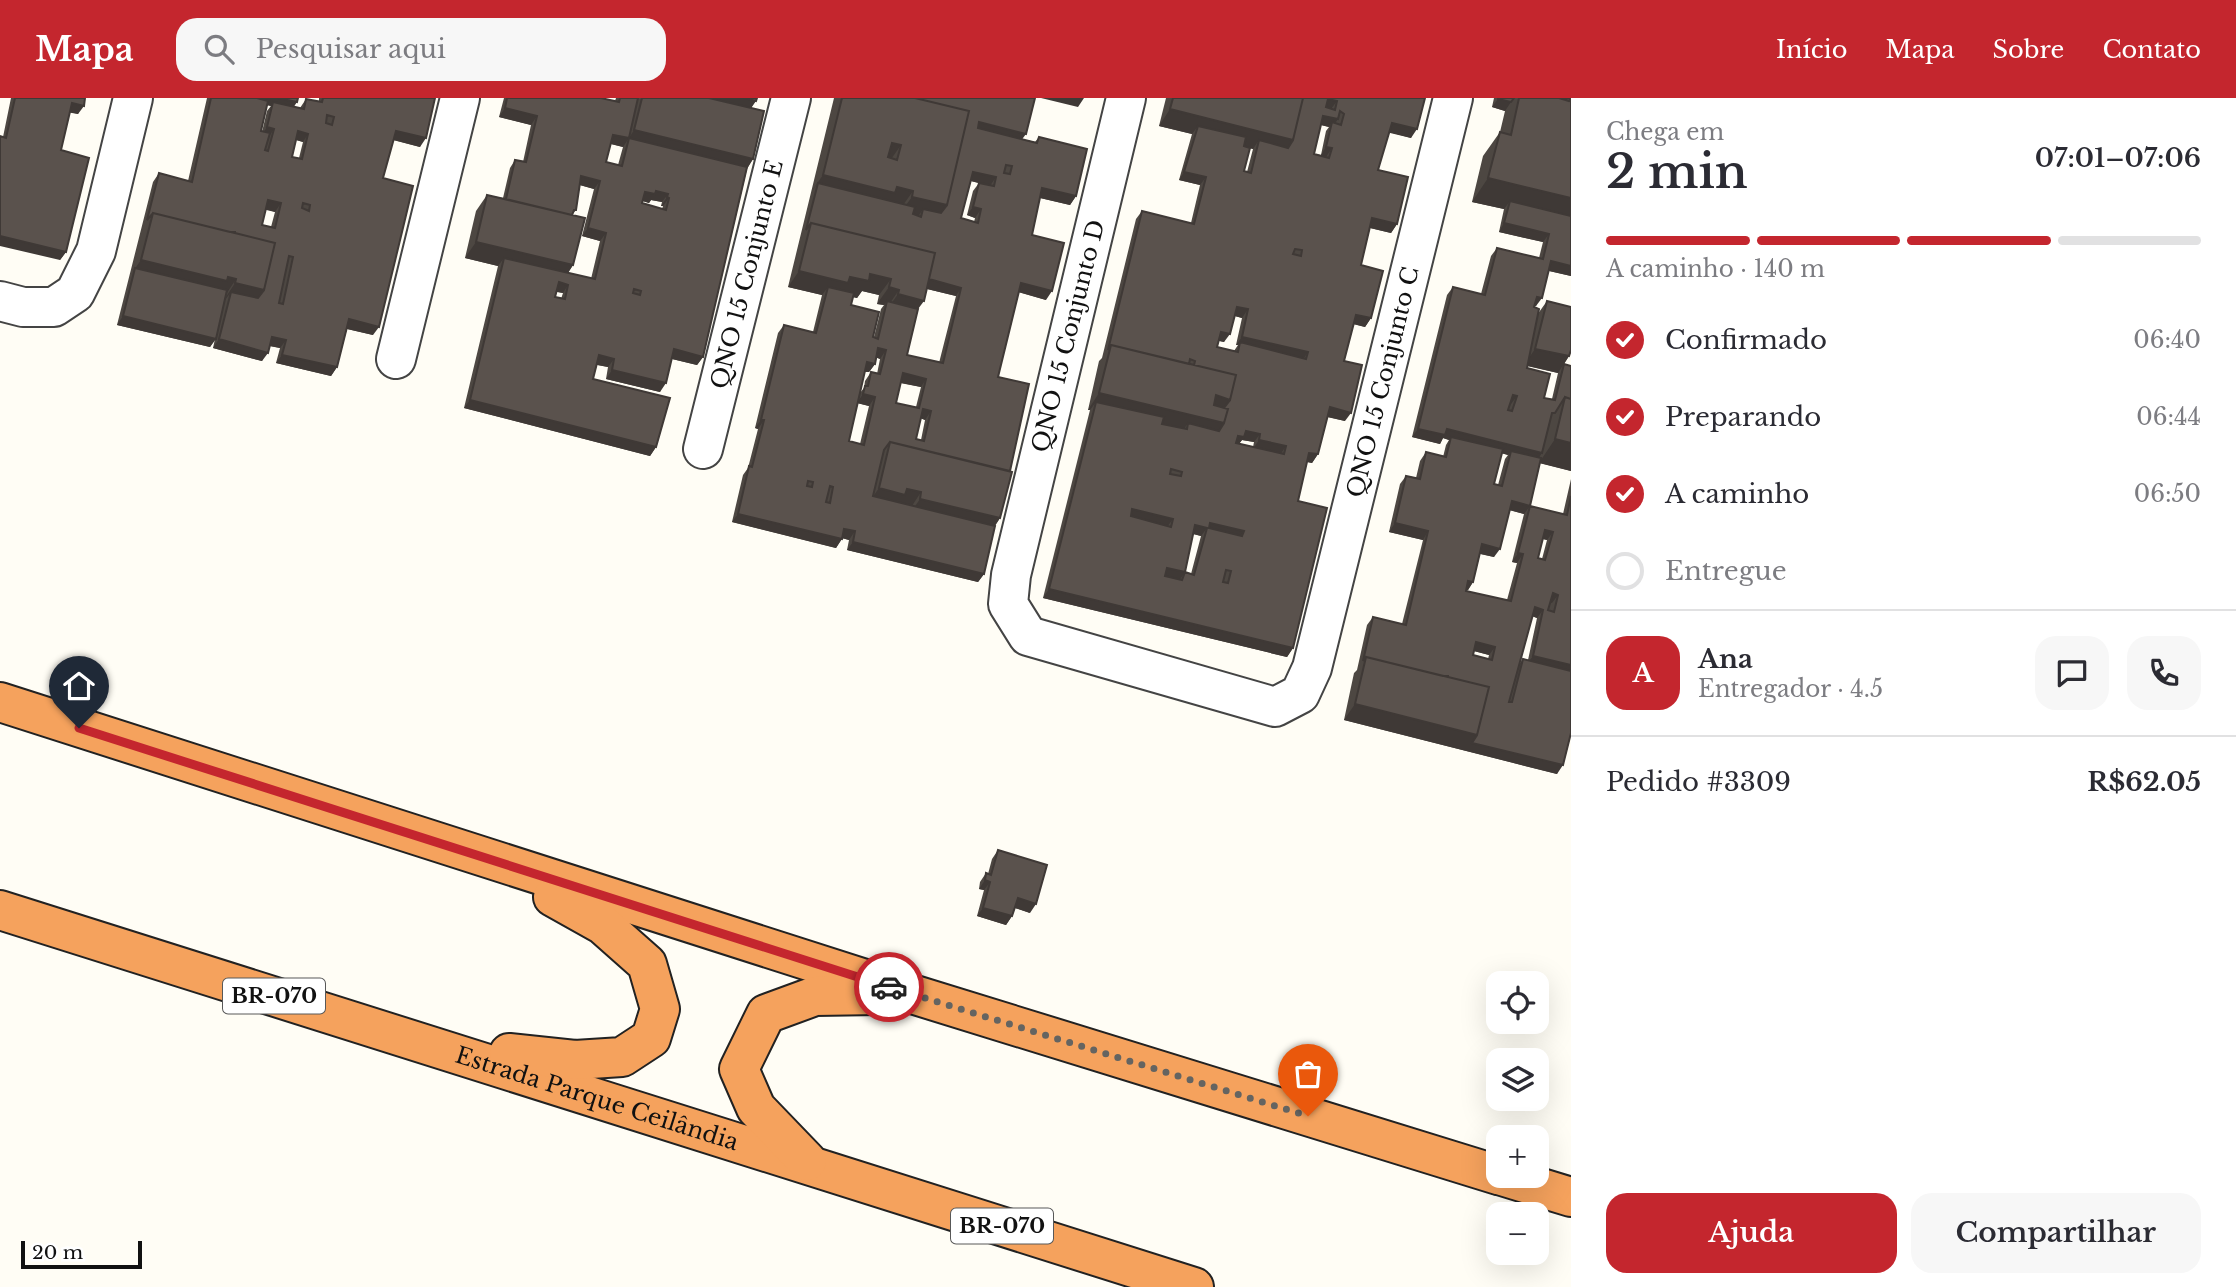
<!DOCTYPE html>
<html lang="pt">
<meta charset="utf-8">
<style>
body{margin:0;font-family:"Libre Baskerville",serif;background:#f7f7f7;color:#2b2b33;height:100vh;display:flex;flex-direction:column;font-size:26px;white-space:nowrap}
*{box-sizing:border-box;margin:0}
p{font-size:23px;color:#7c7c81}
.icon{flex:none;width:38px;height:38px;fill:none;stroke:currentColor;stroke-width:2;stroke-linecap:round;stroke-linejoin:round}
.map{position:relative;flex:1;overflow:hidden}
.side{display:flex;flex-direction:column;background:#fff;width:665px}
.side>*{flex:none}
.fabs{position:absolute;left:1486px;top:873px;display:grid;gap:14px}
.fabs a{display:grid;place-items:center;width:63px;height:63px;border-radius:14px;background:#fff;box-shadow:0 7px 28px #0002;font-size:35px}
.scale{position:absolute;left:21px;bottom:18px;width:121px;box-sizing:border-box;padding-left:7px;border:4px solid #111;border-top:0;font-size:19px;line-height:24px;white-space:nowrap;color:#111;-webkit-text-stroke:5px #fff;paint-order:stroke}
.pin{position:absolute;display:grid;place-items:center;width:60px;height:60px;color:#fff;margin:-72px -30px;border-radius:50% 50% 50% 0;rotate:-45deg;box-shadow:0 0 7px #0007}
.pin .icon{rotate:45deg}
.courier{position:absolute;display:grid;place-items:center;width:70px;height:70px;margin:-35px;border:5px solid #c4262e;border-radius:50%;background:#fff;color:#222;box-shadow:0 2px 9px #0007}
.summary em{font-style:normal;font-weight:600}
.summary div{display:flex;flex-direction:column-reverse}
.summary{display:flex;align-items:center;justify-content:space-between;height:119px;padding:0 35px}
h1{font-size:46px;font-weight:600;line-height:52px}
.bar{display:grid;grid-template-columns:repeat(4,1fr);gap:10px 7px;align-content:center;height:84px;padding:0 35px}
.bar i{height:9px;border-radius:5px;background:#e1e1e2}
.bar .active{background:#c4262e}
.bar p{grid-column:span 4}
.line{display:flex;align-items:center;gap:18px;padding:0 35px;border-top:2px solid #e1e1e2}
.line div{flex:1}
.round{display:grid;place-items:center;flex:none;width:74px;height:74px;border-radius:21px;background:#f7f7f7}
ol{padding:0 35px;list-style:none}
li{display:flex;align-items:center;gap:21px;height:77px}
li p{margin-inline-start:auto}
li .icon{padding:7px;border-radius:50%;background:#c4262e;color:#fff;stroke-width:4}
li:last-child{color:#7c7c81}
li i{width:38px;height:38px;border:4px solid #e1e1e2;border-radius:50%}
.primary-button{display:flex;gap:14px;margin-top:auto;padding:14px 35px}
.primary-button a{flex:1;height:80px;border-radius:21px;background:#c4262e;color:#fff;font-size:28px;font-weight:600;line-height:80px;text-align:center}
.primary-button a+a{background:#f7f7f7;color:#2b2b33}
header{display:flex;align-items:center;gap:42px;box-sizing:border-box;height:98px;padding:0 35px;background:#c4262e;color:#fff}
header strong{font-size:33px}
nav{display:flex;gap:38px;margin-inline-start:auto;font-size:24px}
.search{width:490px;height:63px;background:#f7f7f7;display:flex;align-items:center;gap:18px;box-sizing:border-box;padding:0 24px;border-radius:21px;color:#7c7c81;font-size:26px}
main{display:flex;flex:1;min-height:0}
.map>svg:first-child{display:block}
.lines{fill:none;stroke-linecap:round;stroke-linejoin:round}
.minor-casing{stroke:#444;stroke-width:42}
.highway-casing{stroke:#222;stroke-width:42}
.minor{stroke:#fff;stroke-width:38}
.highway{stroke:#f5a25d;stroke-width:38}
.wall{fill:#4d4742;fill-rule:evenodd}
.shaded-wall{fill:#3f3936}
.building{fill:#5a524d;stroke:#3f3936;stroke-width:2;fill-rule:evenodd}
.done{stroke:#646461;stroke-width:7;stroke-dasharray:0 12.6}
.route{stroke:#c4262e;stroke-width:9}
.labels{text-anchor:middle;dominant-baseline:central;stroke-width:7;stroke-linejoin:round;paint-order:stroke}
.shield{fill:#fff;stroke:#585858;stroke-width:2}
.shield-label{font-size:21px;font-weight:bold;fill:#111}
.street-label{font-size:23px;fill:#111;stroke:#fff}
</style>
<header>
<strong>Mapa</strong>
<div class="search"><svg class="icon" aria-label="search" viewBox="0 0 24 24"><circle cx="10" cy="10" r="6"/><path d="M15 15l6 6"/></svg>Pesquisar aqui</div>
<nav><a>Início</a><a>Mapa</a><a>Sobre</a><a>Contato</a></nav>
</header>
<main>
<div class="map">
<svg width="1571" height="1189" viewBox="0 0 1571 1189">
<rect width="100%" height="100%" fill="#fffdf5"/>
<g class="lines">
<g class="minor-casing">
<g id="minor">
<path id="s1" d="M1126 0 1011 477 1008 506 1028 538 1275 609 1300 596 1312 570 1453 0"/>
<path d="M0 203 23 209H54L75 195 96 153 133 0"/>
<path d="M396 261 460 0"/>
<path id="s2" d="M703 351 791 0"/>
</g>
</g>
<g class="highway-casing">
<g id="highway">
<path d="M0 604 912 896 1498 1077"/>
<path id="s3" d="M0 812 1194 1189"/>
<path d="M509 955 575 962 622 959 651 940 660 911 647 866 603 827 553 799"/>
<path d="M807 1063 756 1010 739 971 766 916 815 898 879 897"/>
<path d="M1502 1078 1571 1099"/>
</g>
</g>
<use href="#minor" class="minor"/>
<use href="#highway" class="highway"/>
</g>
<path class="wall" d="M9 0H85L78 16 70 14 61 52 66 154 60 162 3 39 11 0Z
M207 0H298L293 9 300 10 306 1 319 4V0H435L420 49 393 42 383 80 373 237 347 231 337 269 331 278 276 265 280 250 269 248 262 263 213 250 215 241 210 249 117 227 153 84 159 75 188 83ZM267 7 271 8 267 13 262 34 261 33ZM296 42 303 44 299 60 292 59ZM266 111 275 114 271 129 262 127Z
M504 0H601L615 3 616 0H757L751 10 753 61 747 71 703 259 697 267 672 261 660 294 606 281 608 269 597 267 593 281 656 349 650 358 464 310 498 168 465 160 476 113 487 97 503 100 510 70 515 62 523 64 531 27 499 19ZM611 46 623 49 618 67 606 64ZM580 87 594 91 582 138 600 143 591 181 568 175 573 167 572 117 576 112ZM651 102 662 104 661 108H663L662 111 642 105 643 103 649 105ZM557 194 563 195 561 201 555 199Z
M834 0H1035L1022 41 1035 44 1039 39 1076 98 1070 107 1040 100 1032 137 1046 202 1018 194 998 279 1010 373 1000 420 995 428 984 476 978 484 847 452 849 442 842 440 836 450 732 424 743 377 748 370 758 331 755 330 778 235 784 227 813 234 822 197 788 189ZM971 83 979 85 973 93 967 117 975 120 974 124 961 120ZM927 191 956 198 939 265 907 257 918 211ZM862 193 879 197 877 206 884 207 881 211 874 239 851 207 853 199 857 200ZM876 259 880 261 877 276 871 274 865 283 864 290 859 296 865 274H869L875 266ZM900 285 921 289 916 309 896 305ZM857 305 869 308 860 346 849 343ZM921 320 925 322 921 342 916 341Z
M1166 0H1425L1411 40 1389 34 1378 72 1397 126 1391 135 1370 130 1361 167 1371 220 1365 229 1353 226 1344 263 1345 323 1327 319 1318 356 1312 365 1307 364 1298 403 1293 550 1287 559 1043 500 1090 312H1088L1099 263 1102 260 1136 121 1142 113 1191 125 1200 87 1179 82 1192 36 1159 28ZM1321 27 1329 29 1326 33 1321 57 1314 56ZM1250 50 1253 51 1247 74 1244 73ZM1235 218 1242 220 1236 247H1238L1234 253 1217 249 1219 243 1224 244ZM1242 342 1254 344 1253 349 1239 346ZM1193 436 1201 438 1191 476 1185 474Z
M1494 0H1571V178L1549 173 1536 208H1534L1537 217 1547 203 1569 258 1564 266 1571 373 1540 365 1530 408 1563 416 1571 381V635L1557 676 1344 622 1354 575 1357 572 1367 527 1373 519 1402 526 1423 442 1389 434 1400 386 1406 378 1416 380 1420 363 1426 354 1443 359 1446 347 1449 342 1443 340 1440 346 1412 339 1447 197 1453 189 1481 196 1491 158 1497 150 1539 160 1543 144 1499 134 1504 111 1472 104 1483 58 1500 34 1505 13 1492 9ZM1527 268 1558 275 1552 301 1544 300 1527 270ZM1502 355 1508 357 1505 361 1498 387 1494 386ZM1509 412 1524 416 1512 464 1517 465 1507 502 1466 493 1468 492 1473 484 1480 456 1494 459ZM1543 441 1547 442 1542 461 1538 460ZM1532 518 1537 520 1528 562 1523 561 1520 565ZM1474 553 1489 557 1488 561 1473 557Z
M998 752 1030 815 1015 810 1012 818 1006 827 977 818 984 792 979 791 980 784 986 775 988 776 992 761Z"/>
<path class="shaded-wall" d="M236 0H278L297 4 291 13 273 4 271 8Z
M687 0H744L756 3 740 26Z
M1041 0H1084L1078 9Z
M1328 1 1337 3 1331 11 1322 9Z
M1498 1 1511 4 1505 13 1492 9Z
M72 5 84 8 78 16 66 14Z
M505 10 537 18 531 27 499 19Z
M1170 11 1293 42 1282 58 1259 42 1253 51 1195 37 1198 28 1192 36 1159 28Z
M1323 18 1338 21 1332 30V24L1329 29 1317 26Z
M979 24 1026 36 1020 44 974 33Z
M1392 25 1417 31 1411 40 1386 34Z
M267 29 274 31 268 40 261 38Z
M634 32 753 61 742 78 629 40 623 49 607 45 613 37 629 40Z
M298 33 308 36 303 44 293 41Z
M396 33 426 40 420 49 390 41Z
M892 45 901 47 889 64 880 61Z
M1326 49 1332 50 1326 59 1321 57Z
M973 74 996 79 990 88 967 82Z
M1184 74 1206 79 1200 87 1179 82Z
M823 77 897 89 913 93 901 110 818 85 811 94Z
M581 78 600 83 594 91 576 86Z
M1488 80 1571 100V128L1510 103 1504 111 1472 104Z
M1042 90 1076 98 1070 107 1036 99Z
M656 93 668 96 662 104 651 102 649 105 639 102 645 94Z
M667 99 669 100 663 108H661Z
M912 99 947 107 935 124 923 111 918 119 900 115Z
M268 102 281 105 275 114 262 111Z
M973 109 981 111 975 120 967 117Z
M1372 120 1397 126 1391 135 1366 129Z
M1504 125 1549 136 1543 144 1499 134Z
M588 130 606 135 600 143 582 138Z
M0 138 66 154 60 162 0 148Z
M476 144 573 167 562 184 504 160 498 168 465 160Z
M141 162 228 179 236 181 225 198 134 172Z
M1551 163 1571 168V178L1545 172Z
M799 173 850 179 870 176 891 181 879 197 862 193 857 200 840 196 828 189 822 197 788 189Z
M925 180 961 190 956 198 919 189Z
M559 184 568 187 563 195 553 193Z
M235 185 264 192 252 208 231 194 225 202H224Z
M1021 185 1052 193 1046 202 1015 193Z
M889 189 899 192 888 208 887 203 884 207 877 206Z
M898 196 924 203 912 219 886 213Z
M1537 199 1542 200 1536 208 1531 207Z
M1237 209 1248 211 1242 220 1231 217Z
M1356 217 1371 220 1365 229 1350 225Z
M123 218 216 241 210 249 117 227Z
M349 221 379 229 373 237 343 230Z
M1221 234 1230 236 1224 244 1216 242Z
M272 239 286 242 280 250 266 247Z
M1242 239 1308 254 1302 263 1240 244 1238 247H1236Z
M219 241 268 255 262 263 213 250Z
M878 250 886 252 880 261 872 258Z
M674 251 703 259 697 267 668 260Z
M1535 251 1569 258 1558 275 1524 267Z
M282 257 337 269 331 278 276 265Z
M599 257 614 261 608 269 593 266Z
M867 264 875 266 869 274 861 273Z
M612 272 666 285 660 294 606 281Z
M903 275 926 281 921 289 897 284Z
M1099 295 1224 325 1213 341 1187 331 1188 325 1182 334 1096 304 1090 312H1088Z
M863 296 875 299 869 308 857 305Z
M1216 297 1230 302 1218 318 1204 313Z
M1513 297 1517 298 1511 306 1507 305Z
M470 302 656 349 650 358 464 310Z
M1330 309 1351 315 1345 323 1324 318Z
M923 311 931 313 925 322 917 319Z
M761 322H764L758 331 755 330Z
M1418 331H1447L1542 355 1536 364 1511 353 1508 357 1451 342V339L1449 342 1443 340 1440 346 1412 339Z
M1246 333 1260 336 1254 344 1242 342 1238 347 1233 346 1238 338Z
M1555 341 1571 345V373L1539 365Z
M1259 342 1286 348 1280 357 1253 351Z
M1309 355 1318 356 1312 365 1303 363Z
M879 390 907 391 921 394 910 411 867 407Z
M920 401 1000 420 989 436 909 417Z
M1512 403 1530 408 1524 416 1506 411Z
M1132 411 1173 421 1167 429 1127 419Z
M738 416 842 441 836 450 732 424Z
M1210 425 1244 433 1238 442 1207 430 1201 438 1190 435 1195 427Z
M1395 425 1428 433 1423 442 1389 434Z
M844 431 855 433 849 442 838 439Z
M1545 432 1553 434 1547 442 1539 440Z
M853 444 984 476 978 484 847 452Z
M1482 446 1500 451 1494 459 1477 455Z
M1518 455 1523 456 1517 465 1512 464Z
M1167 470 1185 474 1179 483 1161 478Z
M1468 483 1473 484 1468 492 1462 491Z
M1049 491 1293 550 1287 559 1043 500Z
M1553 495 1558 497 1552 505 1547 504Z
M1535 509 1543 512 1537 520 1529 517Z
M1476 544 1495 549 1489 557 1470 552Z
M1533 558 1571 567V575L1527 566Z
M1355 606 1477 637 1563 667 1557 676 1344 622Z
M985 782 990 784 984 792 979 791Z
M1018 800 1036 806 1030 815 1012 809Z
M983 810 1012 818 1006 827 977 818Z"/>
<path class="building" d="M15 0H85L84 8 72 5 61 52 89 60 66 154 0 138V38L6 40Z
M211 0H257L268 3 261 33 270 35 265 52 268 53 274 31 267 29 273 4 304 11 306 1 322 4 323 0H435L426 40 396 33 383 80 413 88 402 134 379 229 349 221 337 269 282 257 286 242 272 239 268 255 219 241 231 194 258 200 264 192 275 145 235 135V134H230L153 115 147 122 159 75 192 84ZM327 17 334 19 332 27 326 25ZM298 33 308 36 302 61 292 59ZM268 102 281 105 275 130 262 127ZM303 105 310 107 309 113 302 110ZM289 158 293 159 283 206 279 205Z
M278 0H298L297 4Z
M507 0H601L619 4 620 0H638L629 40 613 37 606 64 622 68 629 40 747 69 703 259 674 251 666 285 612 272 614 261 599 257 593 281 670 300 656 349 470 302 504 160 595 181 606 135 588 130 600 83 581 78 576 112H574L572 117 506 101 515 62 526 64 537 18 505 10ZM656 93 668 96 667 99 669 100 666 112 642 105 645 94 655 96ZM559 184 568 187 565 201 555 199ZM634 191 641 193 640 197 633 195Z
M642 0H709L764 13 753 61 634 32Z
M744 0H757L756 3Z
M842 0H915L969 13 947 107 912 99 913 93 897 89 895 95 823 77ZM892 45 901 47 897 62 888 59Z
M915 0H1035L1026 36 979 24 978 30 1037 45 1039 39 1087 51 1076 98 1042 90 1032 137 1064 145 1052 193 1021 185 998 279 1029 286 1010 373 890 344 884 352 873 398 995 428 984 476 853 444 855 433 844 431 842 441 738 416 749 368 752 369 764 322H761L784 227 816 235 828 189 854 195 851 207 879 214 873 239 878 241 887 203 918 211 907 257 943 265 961 190 929 181 935 155 811 125 806 132 818 85 915 109 913 116 921 119 923 111 941 115 947 107 969 13ZM1006 67 1012 68 1010 76 1004 75ZM973 74 996 79 994 88 979 85 973 109 981 111 978 125 961 120ZM878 250 886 252 880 276 871 274 868 288H865L863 296 875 299 864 347 849 343 867 264 875 266ZM903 275 926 281 919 310 896 305ZM923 311 931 313 924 343 916 341ZM808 383 813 384 812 389 807 388ZM830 388 833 389 830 405 826 404Z
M1173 0H1303L1293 42 1170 11Z
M1303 0H1425L1417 31 1392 25 1378 72 1408 79 1397 126 1372 120 1361 167 1383 173 1371 220 1356 217 1344 263 1362 267 1351 315 1330 309 1318 356 1309 355 1298 403 1327 410 1293 550 1049 491 1096 304 1164 319 1162 326 1187 331 1188 325 1219 333 1224 325 1228 311 1224 310 1230 302 1236 277 1194 267 1195 263 1190 261 1189 266 1111 247 1108 252 1142 113 1194 126 1206 79 1184 74 1198 28 1246 39 1244 48 1250 50 1244 73 1251 75 1259 42 1288 50 1293 42ZM1328 1 1337 3 1335 12 1326 9ZM1340 13 1344 16 1341 27 1332 24 1326 49 1332 50 1329 60 1314 56 1323 18 1338 21ZM1295 151 1302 152 1301 158 1293 156ZM1237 209 1248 211 1242 239 1308 254 1306 261 1240 244 1238 254 1217 249 1221 234 1230 236ZM1246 333 1260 336 1259 342 1286 348 1284 356 1236 345 1238 338 1244 339ZM1171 371 1182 374 1181 378 1170 376ZM1132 411 1173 421 1171 429 1131 418ZM1210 425 1244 433 1242 438 1209 430ZM1195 427 1207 430 1194 477 1185 474ZM1167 470 1185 474 1182 482 1165 478ZM1226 472 1231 473 1228 485 1223 484Z
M1498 0H1514L1511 4 1498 1Z
M1519 0H1559L1570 3 1571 1V100L1488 80 1500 34 1511 37Z
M1559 0H1571V1L1569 3Z
M487 97 585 120 573 167 476 144Z
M1510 103 1571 118V168L1551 163 1542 200 1537 199 1534 209 1539 211 1527 270 1550 276 1544 300 1555 302 1564 266 1571 268V301L1565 299 1555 315H1552L1542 355 1447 331 1445 337 1418 331 1453 189 1485 197 1497 150 1543 161 1549 136 1504 125ZM1513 297 1517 298 1512 313 1508 312Z
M153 115 275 145 264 192 235 185 236 181 228 179 227 183 141 162Z
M811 125 935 155 924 203 898 196 899 192 889 189 891 181 870 176 869 183 850 179 848 185 799 173Z
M135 170 227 192 216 241 123 218Z
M1547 203 1571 209V252L1569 258 1535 251Z
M1111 247 1236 277 1230 302 1216 297 1214 307 1228 311 1224 325 1099 295Z
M1565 299 1571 301V345L1555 341Z
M1451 339 1503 351 1494 386 1502 388 1511 353 1541 360 1530 408 1567 417 1571 398V567L1533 558 1543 512 1535 509 1509 604H1512L1523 561 1571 573V635L1563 667 1472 645 1477 637 1489 589 1448 579V578H1443L1366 559 1363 563 1373 519 1406 527 1428 433 1395 425 1406 378 1420 381 1426 354 1446 359ZM1512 403 1530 408 1518 455 1523 456 1511 503 1466 493 1468 483 1473 484 1482 446 1500 451ZM1545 432 1553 434 1545 462 1538 460ZM1553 495 1558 497 1554 514 1548 512ZM1476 544 1495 549 1492 562 1473 557Z
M890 344 1012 374 1000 420 920 401 921 394 907 391 905 397 879 390Z
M1366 559 1489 589 1477 637 1355 606Z
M998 752 1047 767 1036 806 1018 800 1012 818 983 810 990 784 985 782 986 775 991 777Z"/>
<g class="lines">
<path class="done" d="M889 889 1308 1018"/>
<path class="route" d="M79 630 889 889"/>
</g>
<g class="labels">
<g class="shield">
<rect x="223" y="880.5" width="102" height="35" rx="5"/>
<rect x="951" y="1110.5" width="102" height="35" rx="5"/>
</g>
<g class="shield-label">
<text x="274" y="898">BR-070</text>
<text x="1002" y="1128">BR-070</text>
</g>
<g class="street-label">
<text stroke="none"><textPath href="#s2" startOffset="180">QNO 15 Conjunto E</textPath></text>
<text transform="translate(1068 238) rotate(-76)">QNO 15 Conjunto D</text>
<text stroke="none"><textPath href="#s1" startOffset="1166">QNO 15 Conjunto C</textPath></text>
<text stroke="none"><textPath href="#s3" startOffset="626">Estrada Parque Ceilândia</textPath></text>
</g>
</g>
</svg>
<div class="fabs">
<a><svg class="icon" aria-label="locate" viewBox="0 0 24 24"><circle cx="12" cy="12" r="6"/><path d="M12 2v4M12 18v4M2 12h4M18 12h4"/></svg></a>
<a><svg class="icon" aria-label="layers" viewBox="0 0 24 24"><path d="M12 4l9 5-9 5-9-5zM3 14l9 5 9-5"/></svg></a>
<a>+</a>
<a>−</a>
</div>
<div class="scale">20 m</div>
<div class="pin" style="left:1308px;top:1018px;background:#ea580c"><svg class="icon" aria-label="bag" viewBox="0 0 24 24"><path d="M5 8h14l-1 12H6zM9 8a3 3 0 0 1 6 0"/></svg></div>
<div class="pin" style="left:79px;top:630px;background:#1f2937"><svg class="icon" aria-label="home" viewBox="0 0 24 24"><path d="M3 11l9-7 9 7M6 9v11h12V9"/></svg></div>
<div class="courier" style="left:889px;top:889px"><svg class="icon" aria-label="car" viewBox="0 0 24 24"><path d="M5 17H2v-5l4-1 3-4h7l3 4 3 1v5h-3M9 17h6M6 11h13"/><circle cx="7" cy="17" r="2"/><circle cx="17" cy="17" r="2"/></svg></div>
</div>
<section class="side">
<div class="summary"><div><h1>2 min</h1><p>Chega em</p></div><em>07:01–07:06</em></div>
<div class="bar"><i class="active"></i><i class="active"></i><i class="active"></i><i></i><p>A caminho · 140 m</p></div>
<ol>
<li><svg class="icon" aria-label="check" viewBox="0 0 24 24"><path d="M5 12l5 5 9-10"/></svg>Confirmado<p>06:40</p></li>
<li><svg class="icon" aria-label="check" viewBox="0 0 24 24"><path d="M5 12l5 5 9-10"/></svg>Preparando<p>06:44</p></li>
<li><svg class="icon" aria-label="check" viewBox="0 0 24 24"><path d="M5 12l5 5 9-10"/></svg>A caminho<p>06:50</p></li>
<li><i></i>Entregue</li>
</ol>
<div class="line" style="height:126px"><b class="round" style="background:#c4262e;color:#fff">A</b><div><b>Ana</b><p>Entregador · 4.5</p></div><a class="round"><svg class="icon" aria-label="chat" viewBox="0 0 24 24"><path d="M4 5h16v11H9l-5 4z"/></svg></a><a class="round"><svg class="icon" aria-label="phone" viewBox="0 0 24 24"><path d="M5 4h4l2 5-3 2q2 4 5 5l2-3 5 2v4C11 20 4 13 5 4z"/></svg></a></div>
<div class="line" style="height:91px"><div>Pedido #3309</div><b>R$62.05</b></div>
<div class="primary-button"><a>Ajuda</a><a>Compartilhar</a></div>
</section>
</main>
